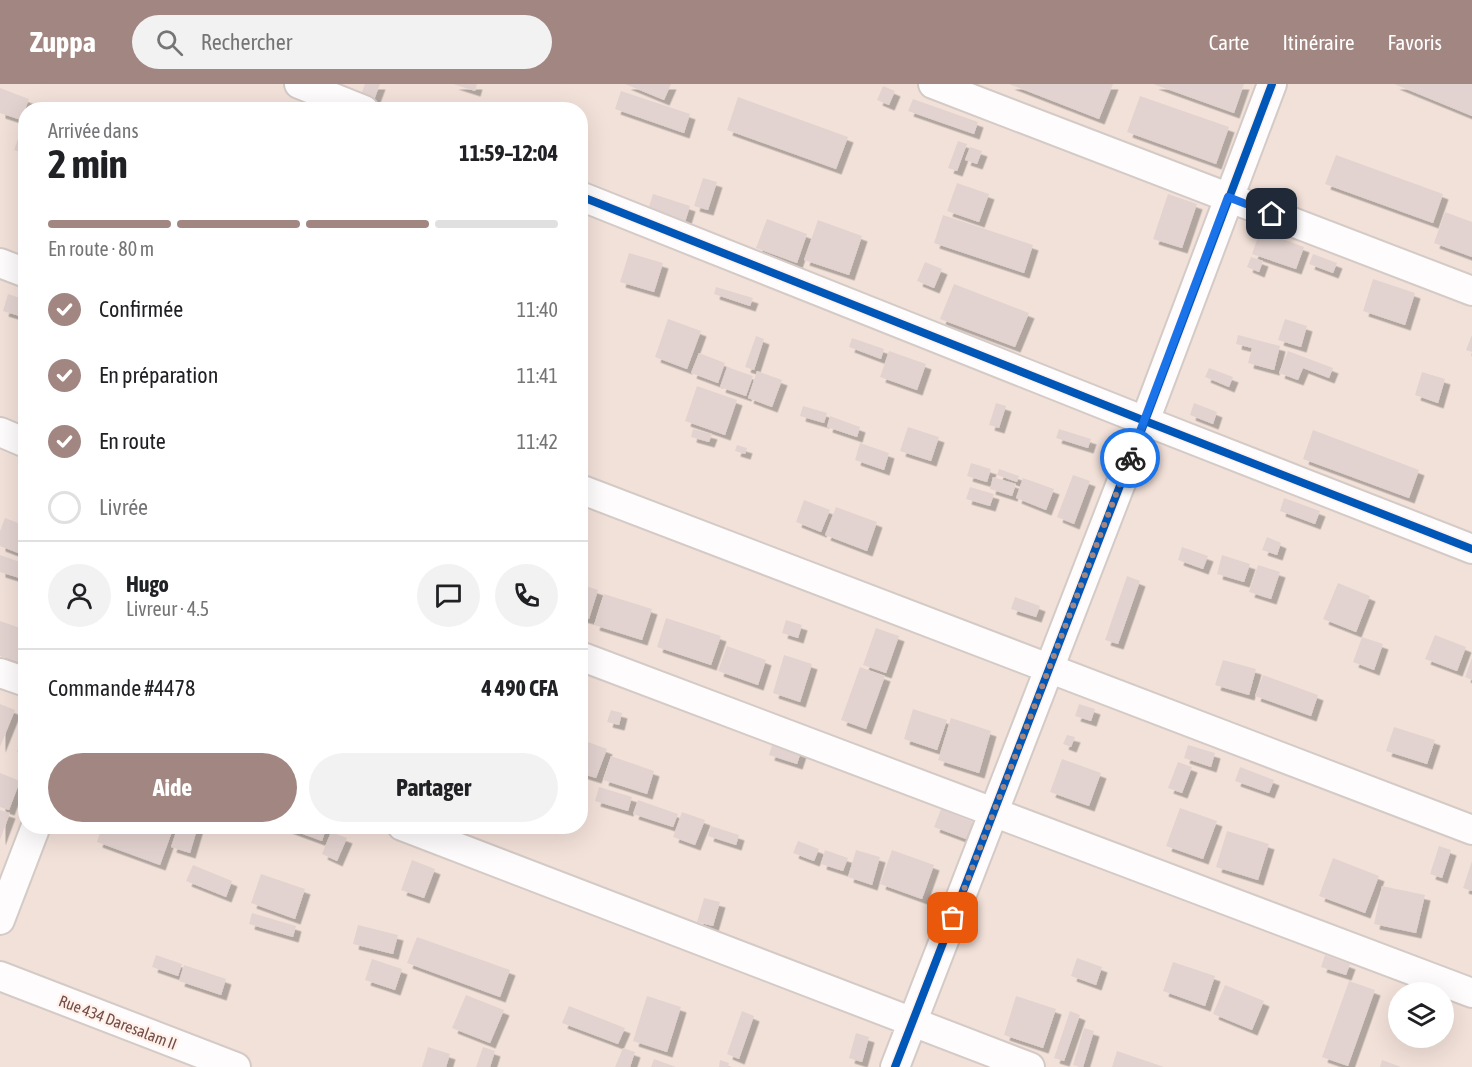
<!DOCTYPE html>
<html lang="fr">
<meta charset="utf-8">
<style>
body{margin:0;font-family:"Asap Condensed",sans-serif;background:#f2f2f2;color:#202124;height:100vh;display:flex;flex-direction:column;font-size:22px;white-space:nowrap}
*{box-sizing:border-box;margin:0}
p{font-size:20px;color:#757577}
.icon{flex:none;width:33px;height:33px;fill:none;stroke:currentColor;stroke-width:2;stroke-linecap:round;stroke-linejoin:round}
.map{position:relative;flex:1;overflow:hidden}
.drawer{position:absolute;left:18px;top:18px;width:570px;height:732px;display:flex;flex-direction:column;background:#fff;border-radius:24px;box-shadow:0 6px 24px #0002}
.drawer>*{flex:none}
.controls{position:absolute;left:1388px;top:898px;display:grid;gap:12px}
.controls a{display:grid;place-items:center;width:66px;height:66px;border-radius:50%;background:#fff;box-shadow:0 6px 24px #0002;font-size:30px}
.pin{position:absolute;display:grid;place-items:center;width:51px;height:51px;color:#fff;margin:-26px;border-radius:12px;box-shadow:0 3px 9px #0006}
.courier{position:absolute;display:grid;place-items:center;width:60px;height:60px;margin:-30px;border:4px solid #1a73e8;border-radius:50%;background:#fff;color:#222;box-shadow:0 2px 8px #0007}
.head em{font-style:normal;font-weight:700}
.head div{display:flex;flex-direction:column-reverse}
.head{display:flex;align-items:center;justify-content:space-between;height:102px;padding:0 30px}
h1{font-size:39px;font-weight:700;line-height:45px}
.bar{display:grid;grid-template-columns:repeat(4,1fr);gap:9px 6px;align-content:center;height:72px;padding:0 30px}
.bar i{height:8px;border-radius:4px;background:#e0e0e0}
.bar .on{background:#a28681}
.bar p{grid-column:span 4}
.line{display:flex;align-items:center;gap:15px;padding:0 30px;border-top:2px solid #e0e0e0}
.line div{flex:1}
.round{display:grid;place-items:center;flex:none;width:63px;height:63px;border-radius:32px;background:#f2f2f2}
ol{padding:0 30px;list-style:none}
li{display:flex;align-items:center;gap:18px;height:66px}
li p{margin-inline-start:auto}
li .icon{padding:6px;border-radius:50%;background:#a28681;color:#fff;stroke-width:4}
li:last-child{color:#757577}
li i{width:33px;height:33px;border:3px solid #e0e0e0;border-radius:50%}
.cta{display:flex;gap:12px;margin-top:auto;padding:12px 30px}
.cta a{flex:1;height:69px;border-radius:36px;background:#a28681;color:#fff;font-size:24px;font-weight:700;line-height:69px;text-align:center}
.cta a+a{background:#f2f2f2;color:#202124}
header{display:flex;align-items:center;gap:36px;box-sizing:border-box;height:84px;padding:0 30px;background:#a28681;color:#fff}
header strong{font-size:28px}
nav{display:flex;gap:33px;margin-inline-start:auto;font-size:21px}
.search{width:420px;height:54px;background:#f2f2f2;display:flex;align-items:center;gap:15px;box-sizing:border-box;padding:0 21px;border-radius:33px;color:#757577;font-size:22px}
.map>svg:first-child{display:block}
.residential{fill:#f2e1d9;fill-rule:evenodd}
.building{fill:#e3d3d0;filter:url(#shadow)}
.lines{fill:none;stroke-linecap:round;stroke-linejoin:round}
.minor-casing{stroke:#d4cac6;stroke-width:32}
.minor{stroke:#fefcfc;stroke-width:28}
.cycleway-casing{stroke:#fff1e9;stroke-width:11}
.cycleway{stroke:#0057b8;stroke-width:8}
.done{stroke:#a28681;stroke-width:6;stroke-dasharray:0 10.8}
.route{stroke:#1a73e8;stroke-width:8}
.labels{text-anchor:middle;dominant-baseline:central;stroke-width:4.5;stroke-linejoin:round;paint-order:stroke}
.street-label{font-size:16px;fill:#744e49;stroke:#fff1e9}
</style>
<header>
<strong>Zuppa</strong>
<div class="search"><svg class="icon" aria-label="search" viewBox="0 0 24 24"><circle cx="10" cy="10" r="6"/><path d="M15 15l6 6"/></svg>Rechercher</div>
<nav><a>Carte</a><a>Itinéraire</a><a>Favoris</a></nav>
</header>
<div class="map">
<svg width="1472" height="983" viewBox="0 0 1472 983">
<defs>
<filter id="shadow"><feDropShadow dx="5.5" dy="5.5" stdDeviation="0" flood-color="#0004"/></filter>
</defs>
<rect width="100%" height="100%" fill="#f6ede9"/>
<path class="residential" d="M0 0H1472V983H0ZM26 26H580V742H26ZM1398 909H1443V954H1398Z"/>
<path class="building" d="M365 0H380L374 16 361 11Z
M453 0H477L475 7Z
M625 0H671L664 16Z
M1009 0H1113L1099 35Z
M1153 0H1244L1234 29Z
M1394 0H1472V32Z
M883 2 895 7 889 21 877 16Z
M0 4 29 15 21 36 0 29Z
M621 7 690 30 684 49 615 25Z
M1140 12 1229 43 1216 80 1127 48Z
M738 13 848 53 836 85 727 46Z
M913 15 978 38 974 50 908 27Z
M440 19 458 25 457 26H437Z
M23 41H26V70L14 66Z
M958 57 967 60 957 87 948 84Z
M970 63 982 67 977 80 965 76Z
M1336 71 1443 110 1433 139 1325 100Z
M703 94 717 98 708 126 694 122Z
M957 99 989 110 979 138 947 127Z
M653 110 690 122 685 138 648 126Z
M1168 110 1197 120 1182 164 1153 155Z
M1445 128 1472 138V173L1434 159Z
M943 131 1033 161 1024 189 934 159Z
M767 135 807 150 797 179 756 164Z
M818 136 862 152 849 191 804 176Z
M1260 147 1304 163 1296 185 1252 170Z
M629 169 663 179 654 208 620 198Z
M1313 170 1337 179 1333 189 1309 180Z
M1251 173 1263 177 1259 188 1247 183Z
M925 178 942 185 934 204 917 197Z
M1373 195 1415 209 1405 241 1363 227Z
M954 200 1029 229 1015 263 940 235Z
M716 203 753 214 750 222 714 210Z
M8 210 26 216V234L3 227Z
M668 235 701 247 687 285 655 273Z
M1285 235 1307 242 1301 263 1278 256Z
M1238 251 1280 262 1274 286 1248 279 1252 264 1236 260Z
M1472 251V268L1466 266Z
M756 252 764 255 754 286 745 283Z
M852 254 884 265 881 275 849 263Z
M889 267 926 280 917 306 880 293Z
M1288 267 1333 284 1329 294 1303 284 1298 296 1279 289Z
M699 269 725 279 718 299 691 289Z
M727 283 753 292 746 312 720 303Z
M1209 284 1233 293 1229 303 1205 293Z
M757 287 782 296 772 323 748 314Z
M1422 288 1445 295 1438 319 1415 311Z
M697 302 737 316 725 351 685 337Z
M996 319 1006 322 999 344 989 341Z
M1194 319 1217 328 1213 340 1190 331Z
M803 322 827 329 824 339 800 332Z
M830 332 860 343 857 353 827 343Z
M908 343 939 353 931 377 900 367Z
M693 345 712 350 709 358 691 353Z
M1059 345 1091 355 1088 364 1056 354Z
M1313 346 1419 386 1409 414 1303 375Z
M860 359 889 369 884 386 855 376Z
M737 361 747 364 745 370 735 367Z
M971 379 991 385 987 398 967 392Z
M999 385 1019 392 1017 398 997 391Z
M1073 391 1090 397 1074 440 1057 433Z
M993 393 1016 400 1012 412 990 405Z
M1023 394 1054 405 1046 426 1016 414Z
M970 403 994 410 990 422 966 415Z
M1284 414 1320 427 1315 440 1280 427Z
M804 416 830 426 821 448 796 438Z
M836 423 877 438 867 467 825 451Z
M5 434 26 442V472L0 462V447Z
M1267 453 1281 459 1277 471 1262 466Z
M1182 463 1208 472 1203 485 1178 476Z
M0 471 26 480V496L0 488Z
M1222 471 1250 480 1244 498 1217 490Z
M1258 481 1280 488 1271 515 1249 508Z
M1127 492 1140 497 1118 560 1105 556Z
M1338 499 1370 512 1356 548 1323 535Z
M580 500 598 506 589 535 580 533Z
M604 510 652 525 642 556 594 541Z
M1015 513 1040 522 1036 533 1011 525Z
M666 534 721 552 711 581 657 563Z
M786 536 802 541 798 554 782 549Z
M0 537 26 546V567L21 579 0 572Z
M876 544 899 552 886 589 863 581Z
M1435 551 1466 563 1457 587 1425 575Z
M1362 553 1383 560 1374 586 1353 578Z
M727 562 766 576 758 601 718 587Z
M784 571 812 580 800 618 773 609Z
M1472 574V596L1465 593Z
M1223 576 1256 585 1249 611 1215 601Z
M860 583 885 592 866 645 841 636Z
M1263 591 1318 611 1311 632 1255 612Z
M0 620 15 626 0 663Z
M1079 620 1095 625 1091 637 1075 632Z
M913 625 947 636 937 666 904 655Z
M611 626 622 629 619 641 607 638Z
M951 634 991 647 979 689 938 676Z
M1394 643 1435 656 1427 680 1386 667Z
M1067 651 1075 653 1071 663 1063 660Z
M580 655 607 665 596 694 580 689Z
M774 655 802 665 797 680 769 671Z
M21 656 26 658V670L17 668Z
M1188 661 1215 669 1211 683 1184 674Z
M611 672 654 687 647 710 603 696Z
M1062 675 1101 689 1089 722 1050 708Z
M1178 678 1192 683 1182 709 1168 704Z
M1240 683 1274 696 1269 709 1235 697Z
M0 689 20 697 9 726 0 723Z
M599 703 632 713 628 727 595 717Z
M638 716 678 730 673 743 633 730Z
M1180 724 1217 737 1203 775 1166 762Z
M941 725 973 738 966 755 934 743Z
M0 726 10 729 0 756Z
M682 728 705 736 695 761 673 753Z
M102 742H174L160 781 97 758Z
M178 742H198L190 769 171 763Z
M281 742H327L322 757Z
M711 742 739 751 736 761 708 752Z
M1227 747 1269 760 1258 796 1216 783Z
M331 748 347 754 337 777 322 770Z
M798 757 819 765 814 777 793 769Z
M1439 762 1451 766 1442 794 1430 790Z
M825 766 848 774 843 787 821 780Z
M856 766 880 773 872 801 848 793Z
M892 766 934 781 922 815 880 800Z
M1333 774 1379 792 1365 829 1319 812Z
M412 776 435 785 424 814 401 806Z
M1472 777V807L1463 804Z
M193 781 232 797 226 813 186 797Z
M261 790 305 805 295 835 251 819Z
M1382 802 1425 811 1416 849 1374 840Z
M704 814 720 818 713 842 697 838Z
M252 829 296 842 293 853 249 840Z
M358 841 398 851 393 870 353 860Z
M417 853 510 886 500 913 407 879Z
M156 871 182 880 178 892 152 883Z
M1325 871 1350 880 1346 891 1321 883Z
M1077 874 1102 883 1096 901 1071 892Z
M372 875 402 885 395 906 365 896Z
M1173 878 1215 892 1205 922 1163 907Z
M184 881 226 895 221 911 179 897Z
M1349 897 1375 906 1348 982 1322 973Z
M1225 901 1264 917 1252 946 1213 930Z
M466 911 504 926 490 959 452 944Z
M647 912 681 923 667 968 633 957Z
M1016 912 1056 925 1043 964 1004 951Z
M569 922 625 944 618 960 562 939Z
M742 927 754 932 739 975 727 970Z
M1070 927 1080 931 1064 977 1054 974Z
M1084 944 1094 947 1083 983H1080L1073 981Z
M856 949 869 953 862 978 849 974Z
M428 963 450 970 446 983H422Z
M483 963 495 967 490 983H476Z
M623 964 635 968 630 983H615Z
M1117 967 1164 983H1112Z
M654 975 676 983H651Z
M720 976 729 979 728 983H719Z
M1382 976 1401 983H1380Z"/>
<g class="lines">
<g class="minor-casing">
<path id="minor" d="M299 0 364 26
M933 0 1472 207
M580 112 1145 337 1472 465
M0 179 26 189
M0 348 26 359
M580 405 1472 746
M580 572 1472 909
M0 589 26 598
M402 742 1030 983
M0 836 36 742
M0 892 236 983
M895 983 1145 337 1272 0"/>
</g>
<use href="#minor" class="minor"/>
<g class="cycleway-casing">
<path id="cycleway" d="M580 112 1145 337 1472 465
M895 983 1145 337 1272 0"/>
</g>
<use href="#cycleway" class="cycleway"/>
</g>
<g class="lines">
<path class="done" d="M953 834 1130 374"/>
<path class="route" d="M1130 374 1228 113 1272 130"/>
</g>
<g class="labels">
<g class="street-label">
<text transform="translate(118 938) rotate(21)">Rue 434 Daresalam II</text>
</g>
</g>
</svg>
<div class="controls">
<a><svg class="icon" aria-label="layers" viewBox="0 0 24 24"><path d="M12 4l9 5-9 5-9-5zM3 14l9 5 9-5"/></svg></a>
</div>
<div class="pin" style="left:953px;top:834px;background:#ea580c"><svg class="icon" aria-label="bag" viewBox="0 0 24 24"><path d="M5 8h14l-1 12H6zM9 8a3 3 0 0 1 6 0"/></svg></div>
<div class="pin" style="left:1272px;top:130px;background:#1f2937"><svg class="icon" aria-label="home" viewBox="0 0 24 24"><path d="M3 11l9-7 9 7M6 9v11h12V9"/></svg></div>
<div class="courier" style="left:1130px;top:374px"><svg class="icon" aria-label="bike" viewBox="0 0 24 24"><circle cx="6" cy="16" r="4"/><circle cx="18" cy="16" r="4"/><path d="M6 16l4-8h5l3 8M10 8l3 8H6M13 5h3"/></svg></div>
<section class="drawer">
<div class="head"><div><h1>2 min</h1><p>Arrivée dans</p></div><em>11:59–12:04</em></div>
<div class="bar"><i class="on"></i><i class="on"></i><i class="on"></i><i></i><p>En route · 80 m</p></div>
<ol>
<li><svg class="icon" aria-label="check" viewBox="0 0 24 24"><path d="M5 12l5 5 9-10"/></svg>Confirmée<p>11:40</p></li>
<li><svg class="icon" aria-label="check" viewBox="0 0 24 24"><path d="M5 12l5 5 9-10"/></svg>En préparation<p>11:41</p></li>
<li><svg class="icon" aria-label="check" viewBox="0 0 24 24"><path d="M5 12l5 5 9-10"/></svg>En route<p>11:42</p></li>
<li><i></i>Livrée</li>
</ol>
<div class="line" style="height:108px"><a class="round"><svg class="icon" aria-label="person" viewBox="0 0 24 24"><circle cx="12" cy="8" r="4"/><path d="M4 21q1-7 8-7t8 7"/></svg></a><div><b>Hugo</b><p>Livreur · 4.5</p></div><a class="round"><svg class="icon" aria-label="chat" viewBox="0 0 24 24"><path d="M4 5h16v11H9l-5 4z"/></svg></a><a class="round"><svg class="icon" aria-label="phone" viewBox="0 0 24 24"><path d="M5 4h4l2 5-3 2q2 4 5 5l2-3 5 2v4C11 20 4 13 5 4z"/></svg></a></div>
<div class="line" style="height:78px"><div>Commande #4478</div><b>4 490 CFA</b></div>
<div class="cta"><a>Aide</a><a>Partager</a></div>
</section>
</div>
